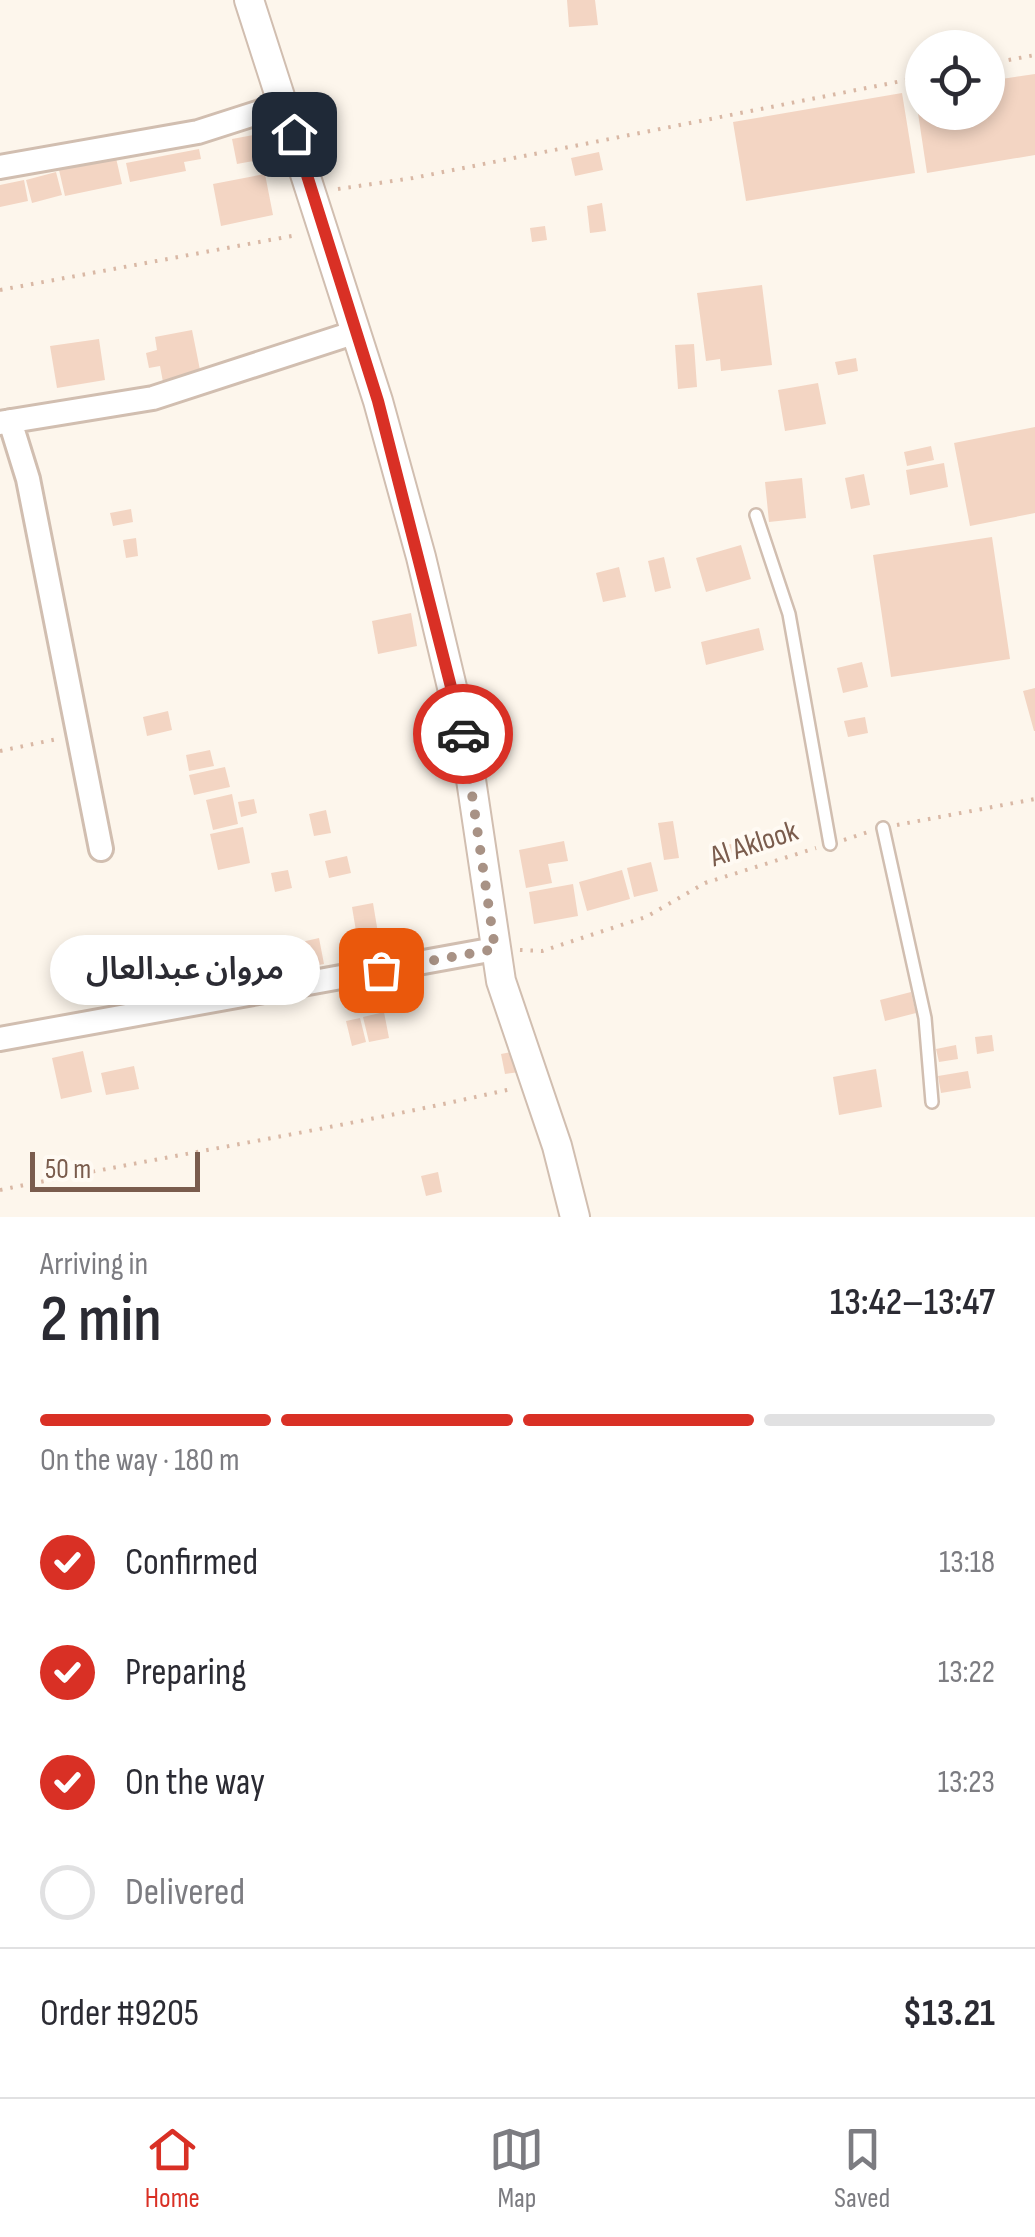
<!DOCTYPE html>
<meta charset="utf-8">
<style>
body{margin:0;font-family:"Sofia Sans Condensed","Noto Sans Arabic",sans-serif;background:#f7f7f7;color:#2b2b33;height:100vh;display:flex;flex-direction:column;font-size:38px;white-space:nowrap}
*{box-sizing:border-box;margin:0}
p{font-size:32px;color:#7c7c81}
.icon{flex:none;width:55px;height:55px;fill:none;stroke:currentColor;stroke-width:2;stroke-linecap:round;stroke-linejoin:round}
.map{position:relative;height:1217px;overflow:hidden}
.side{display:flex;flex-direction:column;background:#fff;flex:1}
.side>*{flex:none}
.controls{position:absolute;left:905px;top:30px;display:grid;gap:20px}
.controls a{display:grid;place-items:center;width:100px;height:100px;border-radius:50%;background:#fff;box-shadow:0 5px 15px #0003;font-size:50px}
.scale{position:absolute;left:30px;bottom:25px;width:170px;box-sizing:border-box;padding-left:10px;border:5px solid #7a5c4d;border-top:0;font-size:28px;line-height:35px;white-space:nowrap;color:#7a5c4d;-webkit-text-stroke:8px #fffaf3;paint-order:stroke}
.pin{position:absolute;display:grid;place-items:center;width:85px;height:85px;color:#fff;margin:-42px;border-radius:20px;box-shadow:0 5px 15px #0006}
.courier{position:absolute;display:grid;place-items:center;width:100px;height:100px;margin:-50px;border:8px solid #d93025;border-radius:50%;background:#fff;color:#222;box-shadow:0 2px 12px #0007}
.bubble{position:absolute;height:70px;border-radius:35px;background:#fff;box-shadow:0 5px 15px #0003;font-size:32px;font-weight:600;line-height:70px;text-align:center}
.headline em{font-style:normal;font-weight:600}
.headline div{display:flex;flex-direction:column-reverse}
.headline{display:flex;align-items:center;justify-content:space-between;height:170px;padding:0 40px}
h1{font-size:65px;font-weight:600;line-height:75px}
.bar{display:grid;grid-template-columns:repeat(4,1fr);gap:15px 10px;align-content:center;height:120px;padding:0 40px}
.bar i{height:12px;border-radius:8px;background:#e1e1e2}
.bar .active{background:#d93025}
.bar p{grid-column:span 4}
.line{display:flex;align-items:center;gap:25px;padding:0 40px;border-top:2px solid #e1e1e2}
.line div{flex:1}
ol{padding:0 40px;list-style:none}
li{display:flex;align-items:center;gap:30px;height:110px}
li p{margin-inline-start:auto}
li .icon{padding:10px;border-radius:50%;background:#d93025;color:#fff;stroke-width:4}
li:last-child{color:#7c7c81}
li i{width:55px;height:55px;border:5px solid #e1e1e2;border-radius:50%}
.dock{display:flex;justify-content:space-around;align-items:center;height:140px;border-top:2px solid #e1e1e2;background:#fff;font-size:28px;color:#7c7c81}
.dock a{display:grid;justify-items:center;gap:5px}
.dock .active{color:#d93025}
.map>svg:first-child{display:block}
.building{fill:#f3d5c3}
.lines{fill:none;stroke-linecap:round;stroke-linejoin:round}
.service-casing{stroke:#d1beb0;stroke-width:16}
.minor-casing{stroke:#d1beb0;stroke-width:28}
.tertiary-casing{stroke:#d1beb0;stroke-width:32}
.path{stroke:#d9b8a5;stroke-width:4;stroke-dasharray:2.5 8;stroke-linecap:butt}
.service{stroke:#fff;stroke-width:11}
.minor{stroke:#fff;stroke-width:22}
.tertiary{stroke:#fff;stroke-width:28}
.done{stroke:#a89285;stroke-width:10;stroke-dasharray:0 18}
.route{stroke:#d93025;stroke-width:12}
.labels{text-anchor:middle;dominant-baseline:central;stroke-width:8;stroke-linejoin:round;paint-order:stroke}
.street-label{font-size:30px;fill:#7a5c4d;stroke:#fffaf3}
</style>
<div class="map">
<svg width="1035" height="1217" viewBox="0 0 1035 1217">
<rect width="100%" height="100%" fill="#fdf6ec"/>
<path class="building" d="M567 0H595L598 25 569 27Z
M1035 74V155L927 173 915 93 922 92V112H988V81Z
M902 93 915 173 746 201 733 122Z
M269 132 274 157 237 164 232 139Z
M199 149 201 159 184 162 186 171 130 182 126 163Z
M599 152 603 170 575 176 571 158Z
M116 158 122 184 65 196 59 170Z
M56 172 62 195 32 203 26 180Z
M265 174 273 215 221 226 213 184Z
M24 180 28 201 0 207V185Z
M602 203 606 231 590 233 587 206Z
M545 226 547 240 532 242 530 228Z
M762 285 772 365 721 371 720 359 706 361 697 293Z
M192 330 201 375 163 382 160 366 149 368 146 353 157 350 155 337Z
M99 339 105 380 57 388 50 346Z
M694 344 697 387 678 389 675 345Z
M856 358 858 371 838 375 835 362Z
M818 383 826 424 785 431 778 390Z
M1035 427V513L970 526 954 443Z
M931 446 934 460 907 466 904 452Z
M944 463 948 487 910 495 906 470Z
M864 474 870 505 851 509 845 478Z
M802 478 806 518 769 522 765 482Z
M131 509 133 522 113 526 110 513Z
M992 537 1010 659 891 677 873 555Z
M136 538 138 556 126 558 123 540Z
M741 545 751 579 706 592 696 558Z
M664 557 671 588 655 592 648 561Z
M619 567 626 597 603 602 596 573Z
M411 613 417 646 378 654 372 621Z
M759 628 764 650 706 665 701 642Z
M862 662 868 687 843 693 837 668Z
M1035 688V731H1034L1023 691Z
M168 711 172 730 147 736 143 717Z
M865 717 868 733 848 737 844 721Z
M210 750 214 766 189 771 186 755Z
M225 767 230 787 194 795 189 775Z
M232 794 238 824 213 830 206 800Z
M254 799 257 813 241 817 238 802Z
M326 810 331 833 314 836 309 814Z
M673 821 679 858 664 860 658 823Z
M243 827 250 863 218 870 210 834Z
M564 841 568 861 548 864 552 883 526 888 519 850Z
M737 843 740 859 718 862 716 847Z
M347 856 351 873 329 878 325 861Z
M651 862 658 891 634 897 627 868Z
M288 870 292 888 275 892 271 873Z
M622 870 630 899 587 911 579 882Z
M573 884 578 916 534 924 529 892Z
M373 903 378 933 357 937 352 907Z
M319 938 324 964 294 970 288 945Z
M911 992 916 1013 885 1021 880 1000Z
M384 1012 389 1038 369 1042 363 1017Z
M360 1018 366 1042 352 1046 346 1021Z
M992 1035 994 1051 977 1054 975 1037Z
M956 1045 958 1059 939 1062 936 1049Z
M83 1051 92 1092 61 1099 52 1058Z
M516 1051 520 1072 505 1074 501 1054Z
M134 1066 139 1089 106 1095 101 1073Z
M876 1069 882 1107 839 1115 833 1077Z
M968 1071 971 1088 941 1093 938 1076Z
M438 1172 442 1192 426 1196 421 1176Z"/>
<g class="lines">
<g class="service-casing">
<path id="service" d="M756 515 789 614 830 844
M883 828 925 1018 932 1102"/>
</g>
<g class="minor-casing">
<path id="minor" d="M0 167 198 132 285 104
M10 421 28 479 101 849
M0 423 153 398 353 333
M0 1039 495 949"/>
</g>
<g class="tertiary-casing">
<path id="tertiary" d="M249 0 378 401 421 557 466 746 501 981 557 1146 575 1217"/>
</g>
<path class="path" d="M988 64 1035 55
M338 189 413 178 922 77
M0 290 297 235
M0 751 57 739
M897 825 1035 799
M844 840 868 832
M520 950 542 951 646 917 705 883 816 848
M0 1190C170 1155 342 1128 511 1089"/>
<use href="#service" class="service"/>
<use href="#minor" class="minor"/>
<use href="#tertiary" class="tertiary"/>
</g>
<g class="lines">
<path class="done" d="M381 970 495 949 463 734"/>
<path class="route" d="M294 134 378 401 463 734"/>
</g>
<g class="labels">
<g class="street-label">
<text transform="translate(754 844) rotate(-18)">Al Aklook</text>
</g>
</g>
</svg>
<div class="controls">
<a><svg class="icon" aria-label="locate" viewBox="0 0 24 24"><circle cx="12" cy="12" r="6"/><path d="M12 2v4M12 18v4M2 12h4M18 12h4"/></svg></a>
</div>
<div class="scale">50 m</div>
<div class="pin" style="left:381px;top:970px;background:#ea580c"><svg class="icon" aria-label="bag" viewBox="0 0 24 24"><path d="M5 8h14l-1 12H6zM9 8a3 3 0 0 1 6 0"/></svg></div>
<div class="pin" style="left:294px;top:134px;background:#1f2937"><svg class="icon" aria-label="home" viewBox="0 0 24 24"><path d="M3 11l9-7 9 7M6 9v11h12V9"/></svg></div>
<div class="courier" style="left:463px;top:734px"><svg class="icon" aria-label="car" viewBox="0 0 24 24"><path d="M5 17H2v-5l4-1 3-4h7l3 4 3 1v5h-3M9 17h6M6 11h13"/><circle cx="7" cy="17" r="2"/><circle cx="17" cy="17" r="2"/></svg></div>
<div class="bubble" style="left:50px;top:935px;width:270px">مروان عبدالعال</div>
</div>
<section class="side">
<div class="headline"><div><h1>2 min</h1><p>Arriving in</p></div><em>13:42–13:47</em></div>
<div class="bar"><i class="active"></i><i class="active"></i><i class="active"></i><i></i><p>On the way · 180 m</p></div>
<ol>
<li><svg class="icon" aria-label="check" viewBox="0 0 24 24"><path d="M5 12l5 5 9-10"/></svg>Confirmed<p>13:18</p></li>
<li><svg class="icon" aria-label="check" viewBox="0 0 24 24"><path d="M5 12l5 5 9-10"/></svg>Preparing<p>13:22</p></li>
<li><svg class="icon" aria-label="check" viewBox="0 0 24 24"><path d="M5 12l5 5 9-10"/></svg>On the way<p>13:23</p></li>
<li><i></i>Delivered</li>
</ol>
<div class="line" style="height:130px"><div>Order #9205</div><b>$13.21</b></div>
</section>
<nav class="dock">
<a class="active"><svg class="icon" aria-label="home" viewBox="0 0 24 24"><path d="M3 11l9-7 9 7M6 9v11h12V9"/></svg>Home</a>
<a><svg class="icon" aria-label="map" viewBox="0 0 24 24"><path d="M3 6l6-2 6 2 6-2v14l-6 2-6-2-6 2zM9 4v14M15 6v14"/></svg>Map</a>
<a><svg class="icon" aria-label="saved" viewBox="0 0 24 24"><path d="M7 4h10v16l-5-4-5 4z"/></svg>Saved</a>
</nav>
